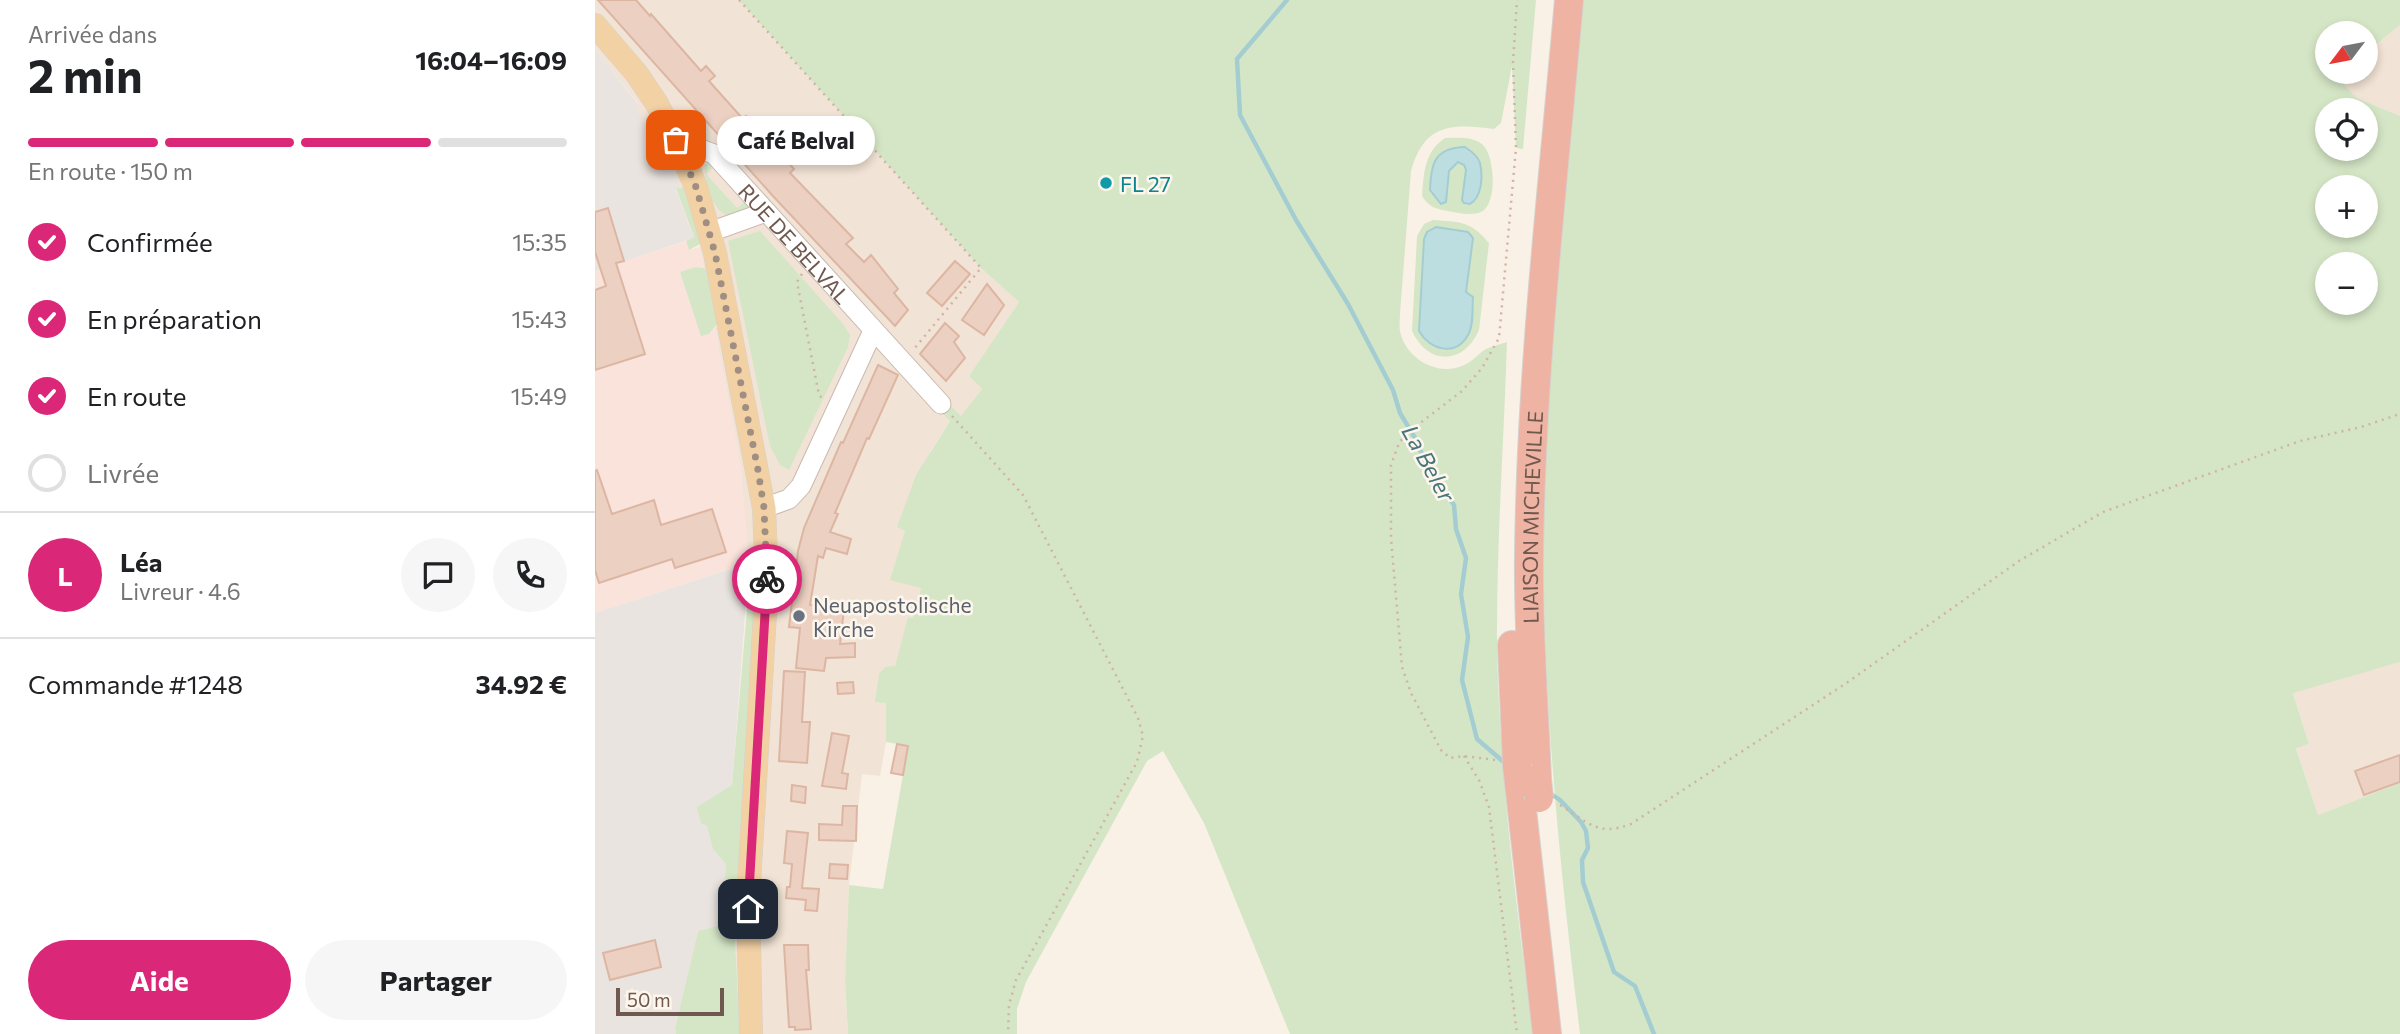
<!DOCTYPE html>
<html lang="fr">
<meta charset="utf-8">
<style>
body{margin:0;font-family:Commissioner,sans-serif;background:#f6f6f6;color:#202124;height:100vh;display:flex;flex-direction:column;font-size:26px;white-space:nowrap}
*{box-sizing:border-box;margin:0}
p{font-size:23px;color:#757577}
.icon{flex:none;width:38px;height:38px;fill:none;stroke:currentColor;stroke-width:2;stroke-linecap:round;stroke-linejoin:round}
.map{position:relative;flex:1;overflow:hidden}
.details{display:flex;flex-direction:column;background:#fff;width:595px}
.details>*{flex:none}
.needle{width:46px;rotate:238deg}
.buttons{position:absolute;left:1720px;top:21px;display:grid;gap:14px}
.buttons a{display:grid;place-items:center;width:63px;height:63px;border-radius:50%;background:#fff;box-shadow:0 4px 10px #0003;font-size:35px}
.scale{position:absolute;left:21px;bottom:18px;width:108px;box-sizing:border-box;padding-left:7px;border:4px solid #70584e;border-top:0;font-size:19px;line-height:24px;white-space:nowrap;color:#70584e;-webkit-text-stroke:5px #fdf6ec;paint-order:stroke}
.pin{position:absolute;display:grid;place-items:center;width:60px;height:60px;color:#fff;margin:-30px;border-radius:14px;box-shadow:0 4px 10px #0006}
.courier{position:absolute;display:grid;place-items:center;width:70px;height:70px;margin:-35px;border:5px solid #db2777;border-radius:50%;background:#fff;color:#222;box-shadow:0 2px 9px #0007}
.bubble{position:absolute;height:49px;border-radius:24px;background:#fff;box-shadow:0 4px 10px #0003;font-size:23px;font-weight:700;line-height:49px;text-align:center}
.summary em{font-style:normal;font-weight:700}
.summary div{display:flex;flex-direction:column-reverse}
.summary{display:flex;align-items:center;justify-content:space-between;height:119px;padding:0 28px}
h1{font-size:46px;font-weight:700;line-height:52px}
.bar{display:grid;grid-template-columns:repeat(4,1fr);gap:10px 7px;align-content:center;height:84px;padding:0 28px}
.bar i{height:9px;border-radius:5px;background:#e0e0e0}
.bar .active{background:#db2777}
.bar p{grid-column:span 4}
.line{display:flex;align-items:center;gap:18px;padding:0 28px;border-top:2px solid #e0e0e0}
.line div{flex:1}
.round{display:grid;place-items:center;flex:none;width:74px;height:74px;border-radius:37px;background:#f6f6f6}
ol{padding:0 28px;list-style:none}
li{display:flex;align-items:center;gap:21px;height:77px}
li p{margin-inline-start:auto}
li .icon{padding:7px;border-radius:50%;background:#db2777;color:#fff;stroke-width:4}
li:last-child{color:#757577}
li i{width:38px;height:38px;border:4px solid #e0e0e0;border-radius:50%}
.action{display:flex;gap:14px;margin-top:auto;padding:14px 28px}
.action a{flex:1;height:80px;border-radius:42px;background:#db2777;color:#fff;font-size:28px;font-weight:700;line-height:80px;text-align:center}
.action a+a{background:#f6f6f6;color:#202124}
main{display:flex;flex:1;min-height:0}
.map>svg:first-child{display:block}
.residential{fill:#f1e3d5}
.commercial{fill:#f9e3db}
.industrial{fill:#eae4e0}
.green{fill:#d5e6c6;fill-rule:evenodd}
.water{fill:#bddee1;stroke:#a4cdd2;stroke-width:2}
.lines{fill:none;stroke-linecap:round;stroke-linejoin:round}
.stream{stroke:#a4cdd2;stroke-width:4.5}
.building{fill:#ecd0c1;stroke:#ddb6a3;stroke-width:2}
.minor-casing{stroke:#cab9ae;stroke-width:21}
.major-casing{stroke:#d7d0cd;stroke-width:24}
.highway-casing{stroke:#d7d0cd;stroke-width:30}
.path{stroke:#d1b3a4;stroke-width:2.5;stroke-dasharray:2 5;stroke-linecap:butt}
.minor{stroke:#fff;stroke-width:19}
.major{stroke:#f2d2a5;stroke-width:23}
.highway{stroke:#eeb3a3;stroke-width:28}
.highway-bridge-casing{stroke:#d7d0cd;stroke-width:30;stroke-linecap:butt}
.highway-bridge{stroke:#eeb3a3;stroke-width:28}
.done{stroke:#a08e83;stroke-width:7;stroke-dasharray:0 12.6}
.route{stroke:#db2777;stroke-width:9}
.culture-dot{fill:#0f9aa8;stroke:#fdf6ec;stroke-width:2.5}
.worship-dot{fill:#6b7280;stroke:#fdf6ec;stroke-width:2.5}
.labels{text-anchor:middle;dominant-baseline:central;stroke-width:5;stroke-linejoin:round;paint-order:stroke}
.culture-label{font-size:21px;fill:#0d838f;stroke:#fdf6ec;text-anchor:start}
.street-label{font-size:21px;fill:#70584e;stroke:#fdf6ec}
.worship-label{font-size:21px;fill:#5b616d;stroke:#fdf6ec;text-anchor:start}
.water-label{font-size:23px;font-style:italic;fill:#47757b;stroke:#fdf6ec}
</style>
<main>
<section class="details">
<div class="summary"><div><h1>2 min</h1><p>Arrivée dans</p></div><em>16:04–16:09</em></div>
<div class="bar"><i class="active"></i><i class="active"></i><i class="active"></i><i></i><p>En route · 150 m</p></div>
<ol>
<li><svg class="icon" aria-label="check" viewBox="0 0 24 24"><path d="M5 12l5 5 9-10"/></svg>Confirmée<p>15:35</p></li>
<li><svg class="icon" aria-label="check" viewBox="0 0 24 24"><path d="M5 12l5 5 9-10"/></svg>En préparation<p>15:43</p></li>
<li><svg class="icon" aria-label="check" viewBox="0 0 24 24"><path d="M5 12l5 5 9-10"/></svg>En route<p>15:49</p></li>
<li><i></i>Livrée</li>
</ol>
<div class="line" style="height:126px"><b class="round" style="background:#db2777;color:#fff">L</b><div><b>Léa</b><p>Livreur · 4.6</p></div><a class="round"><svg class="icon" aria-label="chat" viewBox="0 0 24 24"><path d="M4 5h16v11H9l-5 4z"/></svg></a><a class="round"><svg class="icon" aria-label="phone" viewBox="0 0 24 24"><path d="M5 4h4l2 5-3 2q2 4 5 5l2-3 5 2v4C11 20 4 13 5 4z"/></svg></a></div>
<div class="line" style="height:91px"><div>Commande #1248</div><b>34.92 €</b></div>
<div class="action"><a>Aide</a><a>Partager</a></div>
</section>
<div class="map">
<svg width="1805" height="1034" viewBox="0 0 1805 1034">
<rect width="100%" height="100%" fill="#faf1e6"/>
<path class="residential" d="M0 0H144L386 268 424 302 374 376 387 389 366 417 350 400 344 409 355 421 335 452 303 527 310 530 326 588 318 618 314 617 300 666 281 702H291V742L285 776 267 774 254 885 250 981 253 1034H145L140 939 144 934 129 924 122 907 133 904 159 589 154 585 146 469 120 328 124 322 114 271 109 268 104 247 109 242 90 187H85L78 171 83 169 58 124 51 123 40 106 44 104 0 49Z
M1805 25V116L1762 98 1741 77 1747 72H1771V53Z
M1805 662V783L1723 815 1701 747 1714 744 1698 692Z"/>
<path class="commercial" d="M91 241 94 250 104 247 109 268 101 267 85 273 114 334 120 328 146 468 154 563 0 613V271Z"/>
<path class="industrial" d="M0 49 44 105 41 106 78 171 85 187 81 189 99 238 0 271Z
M154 563 128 906 122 908 129 924 103 931 80 1028 81 1034H0V613Z"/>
<path class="green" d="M144 0H941L928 149 921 148 917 66 906 123 899 129C856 123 829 124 816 171L805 314C805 320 804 326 805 331 810 357 839 375 864 367 876 364 881 355 891 349 897 346 906 344 912 342 909 439 902 536 902 633 903 767 921 902 938 1034H695L609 823 568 751 552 761 431 982 422 1009V1034H253L250 981 254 885 288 889 313 746 291 742V703L280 702 284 674 290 667 300 666 313 617 318 618 326 588 295 580 310 531 302 527 321 475 355 421 343 409 350 400 366 416 387 389 374 376 424 302 386 268Z
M987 0H1805V25L1771 53V33H1732V72H1747L1742 77 1762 98 1805 116V662L1698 693 1714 744 1701 748 1723 815 1805 783V1034H985C963 853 945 673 949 491 953 327 973 163 987 0ZM1732 110H1771V149H1732ZM1732 187H1771V226H1732ZM1732 264H1771V303H1732Z
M51 123 64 128 84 169 78 171Z
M850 138C862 138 876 136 887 144 900 154 903 205 886 212 876 216 863 213 853 211 840 209 834 207 827 196 829 173 829 152 850 138Z
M116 162 119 166 111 174 142 208 151 201 154 205 151 208 133 216C117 210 108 180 110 164Z
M90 187 109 242 94 250 91 241 99 237 81 188Z
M838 220C865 222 876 221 894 243L884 330C869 365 833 366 817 331L822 236 829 224Z
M165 231 248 324 255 335 253 347 194 470 185 465 175 446 133 241Z
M101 267 109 268 114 271 124 322 114 334 106 336 85 272Z
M154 585 159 589 164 606 148 846 138 898 133 904 128 906 131 864 118 849 112 826 106 823 102 807 137 785Z
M129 924 145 934 140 939 145 1034H81L80 1028 103 931Z"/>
<path class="water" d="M870 147C876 151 883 156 885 163 888 177 887 197 875 204L869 203 867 200 871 170 869 165 863 162 854 171 851 202 846 204 835 190C836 162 840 148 870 147Z
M841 227 873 232 878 238 871 292 878 297C877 309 879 325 873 335 860 358 834 349 824 331L829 239 832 232Z"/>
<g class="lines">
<path class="stream" d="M692 0 642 59 645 115 701 220 753 304 798 390 805 413 820 438 832 466 859 505 861 529 871 558 866 594 873 637 867 680 882 739 911 764
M953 792 965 800 986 822 991 831 993 848 987 860 988 882 1019 972 1040 986 1059 1034"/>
</g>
<path class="building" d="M3 0H41L55 16 56 14 106 71 111 66 120 76 114 81 122 90 148 119 151 116 167 133 199 169 195 173 258 238 251 244 269 262 276 255 303 289 299 293 313 310 300 326 177 195Z
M13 208 29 261 21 263 50 354 0 370V290L11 286 0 252V212Z
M360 261 375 274 347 306 332 293Z
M392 284 409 305 389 335 367 320Z
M350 323 364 336 359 342 370 358 351 381 325 354Z
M283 365 303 375 274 439 272 438 240 513 243 514 235 532 256 539 252 554 231 548 228 558 223 556 215 605 249 609 245 644 260 643V657L231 658 229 671 201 668 205 628 194 627 203 551 209 528 246 442 248 443Z
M2 470 17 514 59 500 66 525 117 509 131 552 80 568 77 559 4 583 0 570V471Z
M189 671 210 672 207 722H215L212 763 184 761Z
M258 682 259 693 243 694 242 683Z
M237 733 254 736 247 773 253 774 251 789 227 786Z
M302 744 313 746 308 775 296 773Z
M1805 755V782L1769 795 1760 771Z
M197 785 211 787 210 803 196 801Z
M248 806H262L261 841 224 840V824L247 825Z
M192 831 213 833 207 888 224 889 222 911 210 910 211 900 191 898 192 887H195L197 864 189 863Z
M235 864 253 865 252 879 234 878Z
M60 940 66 967 15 980 8 953Z
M189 945H213L214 970H211L216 1029 200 1030V1027H194Z"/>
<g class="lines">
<g class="minor-casing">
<g id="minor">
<path id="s1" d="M81 140 119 154 346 404"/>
<path d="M115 232 171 212"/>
<path d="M169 508 194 499 206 486 278 331"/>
</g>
</g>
<g class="major-casing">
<path id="major" d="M0 25 42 74 62 104 81 140 101 187 120 253 169 508 172 580 153 900 156 1034"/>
</g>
<g class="highway-casing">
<g id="highway">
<path d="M917 645 922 765"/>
<path id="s2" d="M942 779C939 705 933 631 934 556 936 370 958 185 974 0"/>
<path d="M924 783 952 1034"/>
</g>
</g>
<path class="path" d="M144 0 386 268 319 349
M207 274 202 282 224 395 228 399
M357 416 428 495 543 718 548 736 542 762 421 980 414 1005 413 1034
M869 756 884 780 894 807 922 1034
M900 760 869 756 855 758 846 750 816 693 807 667 796 538V465L804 443 812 433 867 391 887 368 904 338 921 148 918 62 922 0
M965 805C993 822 1002 837 1036 824L1250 684 1424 561 1508 512 1705 441 1766 427 1805 414"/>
<use href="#minor" class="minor"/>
<use href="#major" class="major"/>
<use href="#highway" class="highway"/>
<g class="highway-bridge-casing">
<path id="highway-bridge" d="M922 765 924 783
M942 779 944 798"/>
</g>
<use href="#highway-bridge" class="highway-bridge"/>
</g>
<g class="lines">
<path class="done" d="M81 140 101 187 120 253 163 470 169 508 172 579"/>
<path class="route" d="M153 909 172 579"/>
</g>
<circle class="culture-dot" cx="511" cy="183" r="7"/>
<circle class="worship-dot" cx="204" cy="616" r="7"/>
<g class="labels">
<g class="culture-label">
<text x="525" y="183">FL 27</text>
</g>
<g class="street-label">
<text stroke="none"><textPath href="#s1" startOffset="161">RUE DE BELVAL</textPath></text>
<text stroke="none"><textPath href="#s2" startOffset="262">LIAISON MICHEVILLE</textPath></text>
</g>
<g class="worship-label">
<text x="218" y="604">Neuapostolische<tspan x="218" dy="24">Kirche</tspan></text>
</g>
<g class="water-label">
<text transform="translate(834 463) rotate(61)">La Beler</text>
</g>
</g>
</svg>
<div class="buttons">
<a><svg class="needle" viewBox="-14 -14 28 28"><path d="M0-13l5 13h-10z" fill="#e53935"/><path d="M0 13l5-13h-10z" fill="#757577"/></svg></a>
<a><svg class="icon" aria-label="locate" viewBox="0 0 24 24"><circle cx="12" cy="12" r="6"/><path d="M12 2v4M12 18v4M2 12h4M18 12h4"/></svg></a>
<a>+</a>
<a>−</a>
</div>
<div class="scale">50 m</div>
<div class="pin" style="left:81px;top:140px;background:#ea580c"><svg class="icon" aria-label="bag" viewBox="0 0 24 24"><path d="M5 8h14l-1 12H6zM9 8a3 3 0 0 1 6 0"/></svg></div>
<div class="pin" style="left:153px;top:909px;background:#1f2937"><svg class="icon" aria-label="home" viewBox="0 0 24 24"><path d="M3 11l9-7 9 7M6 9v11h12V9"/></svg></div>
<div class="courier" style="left:172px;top:579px"><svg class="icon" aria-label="bike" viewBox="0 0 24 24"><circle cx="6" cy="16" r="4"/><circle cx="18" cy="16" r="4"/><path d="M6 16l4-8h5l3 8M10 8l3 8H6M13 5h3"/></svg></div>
<div class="bubble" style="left:122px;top:116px;width:158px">Café Belval</div>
</div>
</main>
